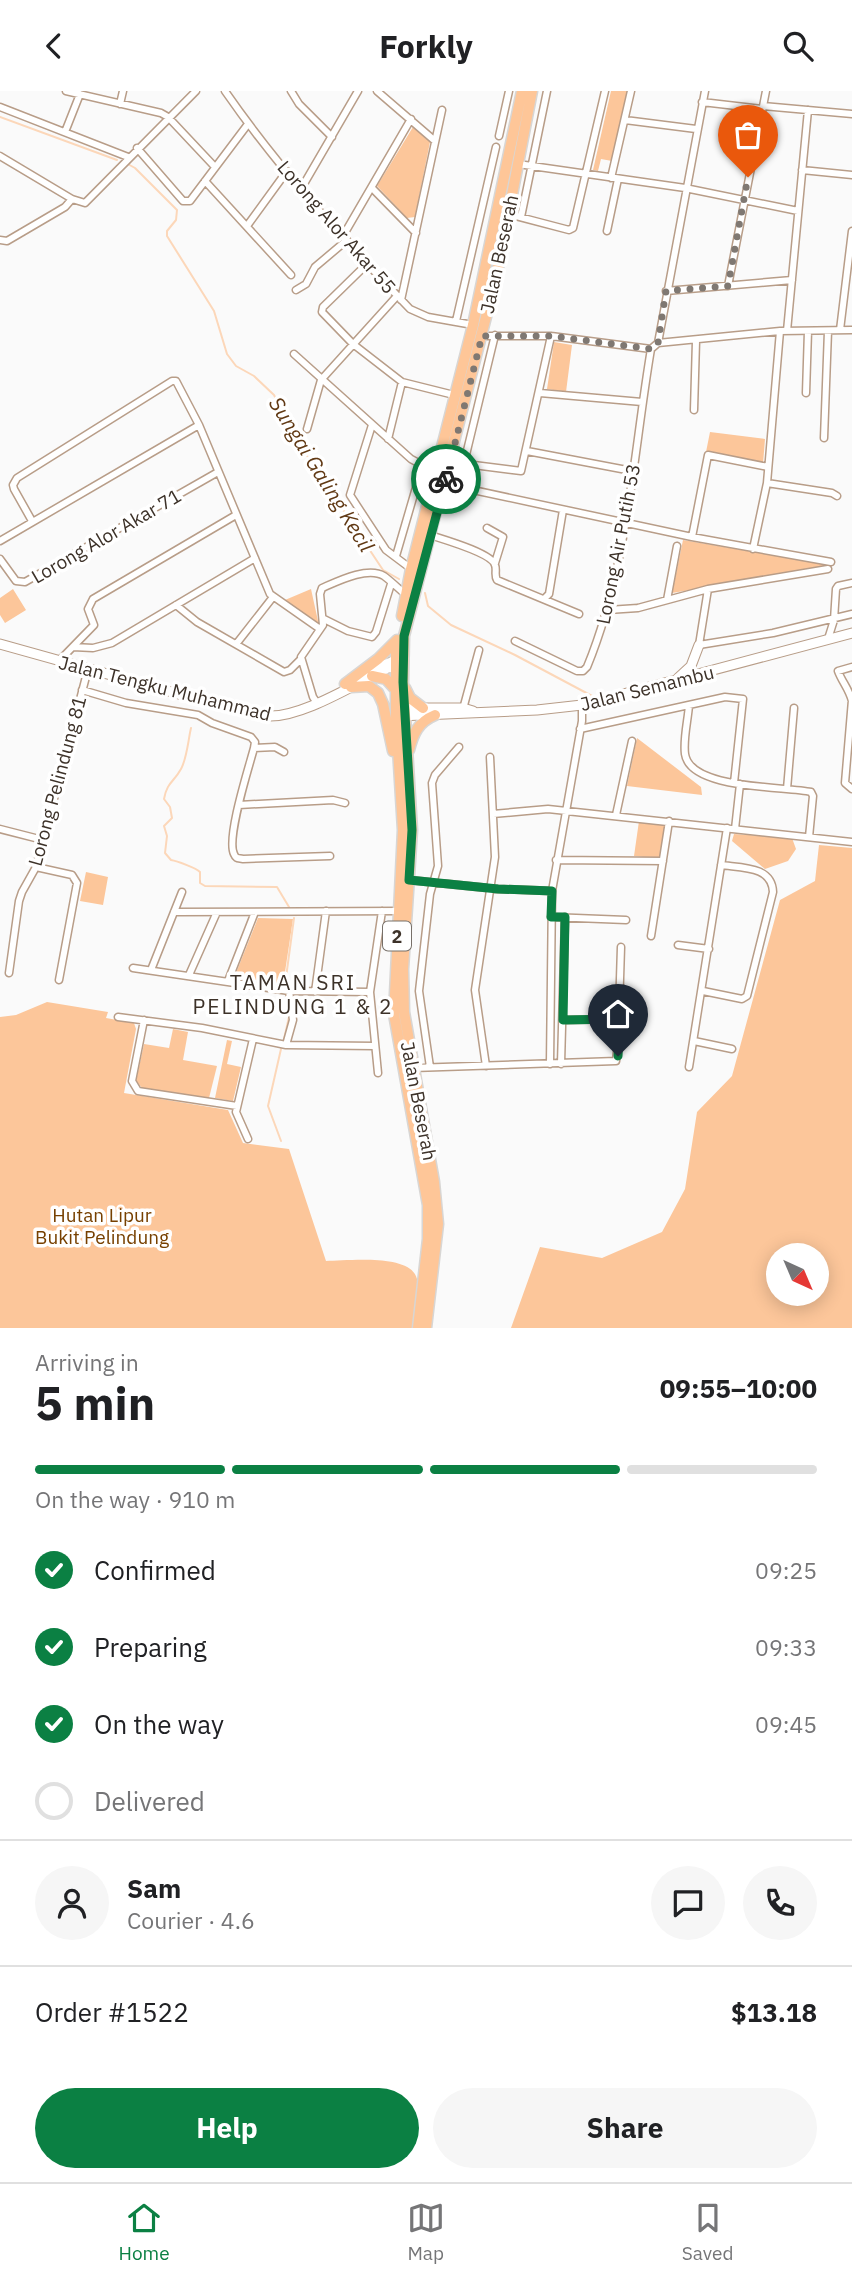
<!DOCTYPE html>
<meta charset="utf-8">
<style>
body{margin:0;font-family:"IBM Plex Sans",sans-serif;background:#f6f6f6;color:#202124;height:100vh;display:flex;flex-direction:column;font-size:26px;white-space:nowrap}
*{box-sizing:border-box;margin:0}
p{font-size:23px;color:#757577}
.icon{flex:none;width:38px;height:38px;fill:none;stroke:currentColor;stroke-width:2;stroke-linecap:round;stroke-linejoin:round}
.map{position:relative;height:1237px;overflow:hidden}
.panel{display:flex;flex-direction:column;background:#fff;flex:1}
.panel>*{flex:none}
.needle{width:46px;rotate:136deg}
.tools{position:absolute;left:766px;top:1152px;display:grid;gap:14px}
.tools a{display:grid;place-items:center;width:63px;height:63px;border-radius:50%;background:#fff;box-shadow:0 4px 18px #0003;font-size:35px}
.pin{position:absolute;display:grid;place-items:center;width:60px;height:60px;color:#fff;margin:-72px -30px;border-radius:50% 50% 50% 0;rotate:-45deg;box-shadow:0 0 7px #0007}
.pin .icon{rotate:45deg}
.courier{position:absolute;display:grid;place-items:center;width:70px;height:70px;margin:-35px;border:5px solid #0b8043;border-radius:50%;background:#fff;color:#222;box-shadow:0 2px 9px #0007}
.overview em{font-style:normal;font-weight:700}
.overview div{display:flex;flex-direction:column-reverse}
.overview{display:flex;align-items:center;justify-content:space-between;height:119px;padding:0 35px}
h1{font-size:46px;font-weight:700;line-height:52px}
.bar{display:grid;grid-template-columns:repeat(4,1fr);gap:10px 7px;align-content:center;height:84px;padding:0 35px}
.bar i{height:9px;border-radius:5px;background:#e0e0e0}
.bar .selected{background:#0b8043}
.bar p{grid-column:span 4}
.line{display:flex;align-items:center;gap:18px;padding:0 35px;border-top:2px solid #e0e0e0}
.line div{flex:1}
.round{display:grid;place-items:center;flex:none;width:74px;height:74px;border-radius:37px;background:#f6f6f6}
ol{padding:0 35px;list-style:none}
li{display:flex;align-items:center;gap:21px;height:77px}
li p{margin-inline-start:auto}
li .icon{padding:7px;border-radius:50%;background:#0b8043;color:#fff;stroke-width:4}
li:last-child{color:#757577}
li i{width:38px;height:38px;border:4px solid #e0e0e0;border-radius:50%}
.primary-button{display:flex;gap:14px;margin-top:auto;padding:14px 35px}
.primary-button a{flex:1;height:80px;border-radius:42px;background:#0b8043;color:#fff;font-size:28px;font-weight:700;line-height:80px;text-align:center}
.primary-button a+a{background:#f6f6f6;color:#202124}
header{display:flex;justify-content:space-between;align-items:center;height:91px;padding:0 35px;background:#fff;font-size:32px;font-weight:700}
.dock{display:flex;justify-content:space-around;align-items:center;height:98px;border-top:2px solid #e0e0e0;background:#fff;font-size:19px;color:#757577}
.dock a{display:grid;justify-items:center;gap:4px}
.dock .selected{color:#0b8043}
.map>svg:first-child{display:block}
.green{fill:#fcc69a;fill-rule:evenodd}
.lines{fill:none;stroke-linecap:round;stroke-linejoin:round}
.stream{stroke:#fcd7b9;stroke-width:2}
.minor-casing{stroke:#b89d88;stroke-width:9}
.secondary-casing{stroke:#b89d88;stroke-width:11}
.trunk-casing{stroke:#d8d6d4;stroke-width:13}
.minor{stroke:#fff;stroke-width:6}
.secondary{stroke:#fff;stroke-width:9}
.trunk{stroke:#fec698;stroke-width:10}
.done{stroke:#7f7872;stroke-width:7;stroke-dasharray:0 12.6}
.route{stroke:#0b8043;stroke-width:9}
.labels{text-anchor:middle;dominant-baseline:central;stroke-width:7;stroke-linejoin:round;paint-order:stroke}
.shield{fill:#fff;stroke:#777069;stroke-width:2}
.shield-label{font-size:18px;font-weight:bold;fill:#3d3229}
.street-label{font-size:19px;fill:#3d3229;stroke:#fff}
.park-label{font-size:19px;fill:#774000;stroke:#fff}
.water-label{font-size:21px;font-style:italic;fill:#613914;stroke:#fff}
.neighbourhood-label{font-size:21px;letter-spacing:2px;fill:#3d3229;stroke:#fff}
</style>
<header><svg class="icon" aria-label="back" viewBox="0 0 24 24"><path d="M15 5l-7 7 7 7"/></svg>Forkly<svg class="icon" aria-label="search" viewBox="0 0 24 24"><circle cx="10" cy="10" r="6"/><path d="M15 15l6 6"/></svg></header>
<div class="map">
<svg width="852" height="1237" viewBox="0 0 852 1237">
<rect width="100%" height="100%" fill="#fafafa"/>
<path class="green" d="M611 0H628L612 70 601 68 598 80 593 79Z
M413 36 430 51 415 126 407 127 377 95Z
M554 251 572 254 566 301 547 298Z
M710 341 765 348 763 373 706 361Z
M683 449 829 474 830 476 672 502Z
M13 498 26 519 5 532 0 524V507Z
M311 498 318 530 319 534 285 509Z
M637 647 701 696 702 704 627 695Z
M639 730 666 734 661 768 634 765Z
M734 743 792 747 796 758 788 770 765 778 732 750Z
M819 754 852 757V1237H511L540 1156 602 1167 662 1141 685 1098 697 1021 732 985 780 809 815 790ZM779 1164H817V1202H779Z
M86 781 108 786 103 814 80 810Z
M258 827 293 828 283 894 237 886 236 882Z
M47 911 108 921 106 927 134 932 136 938 124 1002 228 1019 243 1052 289 1058 326 1170C347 1170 411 1162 417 1188 420 1199 414 1225 413 1237H0V926L16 924Z
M173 938 188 941 183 969 217 975 209 1007 143 998 136 990 144 953 169 957Z
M227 949 232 950 227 973 241 976 233 1010 215 1007Z"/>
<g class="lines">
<path class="stream" d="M0 26 117 69
M126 72 135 77 177 119 176 129 167 140V145L214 220 227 263 236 275 254 285 274 304 296 348 383 479 399 488
M425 502 428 515 451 534 515 564 594 606
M191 637C188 650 187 667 181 678 174 691 167 691 164 708L170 716 172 727 164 735 167 745 165 762 171 769C177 770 196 777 200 781V792L205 795 277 796 289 816
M285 894 294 827
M284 948 289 926 286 905
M281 1050 268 1015 281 958"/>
<g class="minor-casing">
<path id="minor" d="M66 0 161 22 168 26 215 76
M225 0C279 78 344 149 410 218L428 226 473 234
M291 0 299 13 332 46
M377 0 435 50
M702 11 762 18
M120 13 123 0
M763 15 852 23
M0 16 128 66
M625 29 696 38
M65 41 80 3
M499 45 509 0
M137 57 183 110H190L248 33
M0 65 72 108 85 112 196 0
M518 73 685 97 798 120
M802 79 852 84
M611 87 631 0
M205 90 291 184
M372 97 416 142
M301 98 358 0
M508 123 569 139 573 137 605 0
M521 126 547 0
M247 135 287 80
M607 140 618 88
M343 145 411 28
M0 149 7 150 65 116 72 108
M368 172 323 216 322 221 353 253 402 291 454 304
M728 195 766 0
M296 199 306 193 315 176 347 149
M666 200 792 189
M401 209 442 19
M456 230 496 56
M840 239 852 140
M787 240 808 19
M482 245H551L651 258
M658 252 705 0
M658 252 780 240 852 239
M294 263 411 368 437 382
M540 302 642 311
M806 302 808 240
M694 319 696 250
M372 334 350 404 386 459 410 477
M307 338 321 289 397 205
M824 347 828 240
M388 348 402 291
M527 360 632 380
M450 371 521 380 551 245
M464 372 495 244
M767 392 832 402 837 405
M445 393 692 446 831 471
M32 430 14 398 13 394 17 387 172 290H176L199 334 270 503 320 538
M487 437 503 446 495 472
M430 444C442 448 492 462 495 474 497 479 494 484 497 489L579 523
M692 446 708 364 768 376
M0 450 199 334
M753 458 767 392 780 240
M396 465 422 376
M0 468 16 490 25 491 218 381
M708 498 699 554 773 542 852 523
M544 508 549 503 563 419
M667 509 677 455
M176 514 197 531 284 581 290 579 301 568
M608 519 638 517 708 498 828 478
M324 528 348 540 372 546 376 541 391 493
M828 548 834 529 836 498 838 495 852 492
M515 550 577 580H583L587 576C628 477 633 364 651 258L658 252
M237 552 273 506
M73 556 93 557 112 552 255 467
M59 570 94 534 88 518 93 508 236 424
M82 599 126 612 198 624 212 632 251 646 255 651 254 657C249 676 226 747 234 763 236 768 238 767 243 768L330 765
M852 609 845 692 852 698
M852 610C849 598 842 591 838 580L852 576
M317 612 313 606 301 566 323 534 320 503 322 497C338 490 368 475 384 485 392 491 399 498 406 504
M689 614C688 629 683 648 685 663 690 699 785 695 811 701L813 705 809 746
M463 618 479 559
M580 638 725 606 743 608 734 692
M254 657 275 656 284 661
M787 698 794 617
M239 714 333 709 345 712
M493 723 548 718 852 751
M616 724 632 650
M0 738 43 749
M735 738 740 693
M556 769 663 770
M36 776 72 784 77 792 59 889
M409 789 498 798 552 800
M174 821 399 820
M551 826 626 829
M651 845 669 730
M678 854 709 858
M133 877 289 900 370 901
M151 879 182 801
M9 882 19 810 22 801 36 776 88 578
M189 884 217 821
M228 890 255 821
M703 900 742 908 747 905 773 801C772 775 742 777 721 774
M315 901 326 820
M118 926 202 937 286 954 375 955
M144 929 132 990 138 1000 237 1015
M563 929 620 928
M694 950 732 958
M286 954 293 929 289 900
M550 973 552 800 582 630V614
M561 973 565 826
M486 975 475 899 495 766 490 666
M430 976 419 900 430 803 438 775 432 692 435 684 459 656
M689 976 727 737
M413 977 616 970 618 951 621 856
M378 982 370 901 382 820
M248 1048 236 1021 253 948"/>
</g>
<g class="secondary-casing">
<path id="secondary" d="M0 553 186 605 269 625C296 626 336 604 361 591 373 584 388 575 401 574
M368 581 400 567
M678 587 691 575 699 554
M400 617H463L473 620
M399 625 537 619 582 614 852 542"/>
</g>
<g class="trunk-casing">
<path id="trunk" d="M402 525 411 478 473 234 522 0
M396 558V625L403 739 394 923 428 1114V1148L418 1237
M372 585 386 588 395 598
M345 593 378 568 397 549
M351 596 369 595 378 602 383 613 393 660
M405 597 410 607 423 617
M409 659C413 643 418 631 435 624
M426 1237 438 1133 434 1091 404 921 403 878 412 739 403 591 404 545 496 187 532 0"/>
</g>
<use href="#minor" class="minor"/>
<use href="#secondary" class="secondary"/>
<use href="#trunk" class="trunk"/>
</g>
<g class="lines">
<path class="done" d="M446 388 482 245H551L651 258 658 252 666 200 728 195 748 86"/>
<path class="route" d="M446 388 404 545 403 591 412 739 409 789 498 798 552 800 551 826H565L563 929 620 928 618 965"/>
</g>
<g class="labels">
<rect class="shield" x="383" y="830.5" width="28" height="29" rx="5"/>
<g class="shield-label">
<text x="397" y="845">2</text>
</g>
<g class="street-label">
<text transform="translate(337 136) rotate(49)">Lorong Alor Akar 55</text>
<text transform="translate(499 163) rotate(-78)">Jalan Beserah</text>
<text transform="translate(106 445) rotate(-30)">Lorong Alor Akar 71</text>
<text transform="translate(618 453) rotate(-79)">Lorong Air Putih 53</text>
<text transform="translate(165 597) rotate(14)">Jalan Tengku Muhammad</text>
<text transform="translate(647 597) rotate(-14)">Jalan Semambu</text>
<text transform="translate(57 690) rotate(-75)">Lorong Pelindung 81</text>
<text transform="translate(419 1010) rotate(79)">Jalan Beserah</text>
</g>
<g class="park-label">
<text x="102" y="1124">Hutan Lipur<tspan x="102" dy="22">Bukit Pelindung</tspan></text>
</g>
<g class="water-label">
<text transform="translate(322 383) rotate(58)">Sungai Galing Kecil</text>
</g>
<g class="neighbourhood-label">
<text x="293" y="891">TAMAN SRI<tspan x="293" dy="24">PELINDUNG 1 &amp; 2</tspan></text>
</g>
</g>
</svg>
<div class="tools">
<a><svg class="needle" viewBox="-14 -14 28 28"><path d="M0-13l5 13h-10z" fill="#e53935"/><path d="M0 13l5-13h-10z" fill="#757577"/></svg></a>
</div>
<div class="pin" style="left:748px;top:86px;background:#ea580c"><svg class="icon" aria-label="bag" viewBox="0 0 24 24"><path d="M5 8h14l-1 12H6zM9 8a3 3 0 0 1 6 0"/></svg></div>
<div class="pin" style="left:618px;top:965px;background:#1f2937"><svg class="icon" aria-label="home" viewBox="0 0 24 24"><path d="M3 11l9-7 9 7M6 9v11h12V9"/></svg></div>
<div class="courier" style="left:446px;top:388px"><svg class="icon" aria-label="bike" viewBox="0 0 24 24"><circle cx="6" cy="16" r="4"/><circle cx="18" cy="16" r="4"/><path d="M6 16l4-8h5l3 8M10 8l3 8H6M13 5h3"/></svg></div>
</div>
<section class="panel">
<div class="overview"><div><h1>5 min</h1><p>Arriving in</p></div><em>09:55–10:00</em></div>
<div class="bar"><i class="selected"></i><i class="selected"></i><i class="selected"></i><i></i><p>On the way · 910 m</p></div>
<ol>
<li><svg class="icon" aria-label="check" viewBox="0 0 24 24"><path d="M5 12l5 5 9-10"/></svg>Confirmed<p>09:25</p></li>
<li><svg class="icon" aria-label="check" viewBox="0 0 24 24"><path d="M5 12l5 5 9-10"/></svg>Preparing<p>09:33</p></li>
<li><svg class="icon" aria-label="check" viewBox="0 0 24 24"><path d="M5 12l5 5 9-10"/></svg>On the way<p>09:45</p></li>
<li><i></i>Delivered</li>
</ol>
<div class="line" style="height:126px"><a class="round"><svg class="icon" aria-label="person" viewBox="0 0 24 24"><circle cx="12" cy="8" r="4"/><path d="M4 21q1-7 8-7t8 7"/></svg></a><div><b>Sam</b><p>Courier · 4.6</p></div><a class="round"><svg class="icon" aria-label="chat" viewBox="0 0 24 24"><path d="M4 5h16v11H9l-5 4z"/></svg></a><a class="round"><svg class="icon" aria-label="phone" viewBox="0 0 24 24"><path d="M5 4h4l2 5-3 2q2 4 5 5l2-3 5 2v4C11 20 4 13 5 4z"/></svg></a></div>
<div class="line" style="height:91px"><div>Order #1522</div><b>$13.18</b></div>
<div class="primary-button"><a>Help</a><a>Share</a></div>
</section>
<nav class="dock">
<a class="selected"><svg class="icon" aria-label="home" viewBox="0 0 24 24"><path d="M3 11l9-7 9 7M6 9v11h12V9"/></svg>Home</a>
<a><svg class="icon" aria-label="map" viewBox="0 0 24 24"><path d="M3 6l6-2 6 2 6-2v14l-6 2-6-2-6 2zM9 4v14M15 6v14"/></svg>Map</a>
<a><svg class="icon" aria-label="saved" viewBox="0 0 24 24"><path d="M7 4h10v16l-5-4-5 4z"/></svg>Saved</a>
</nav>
